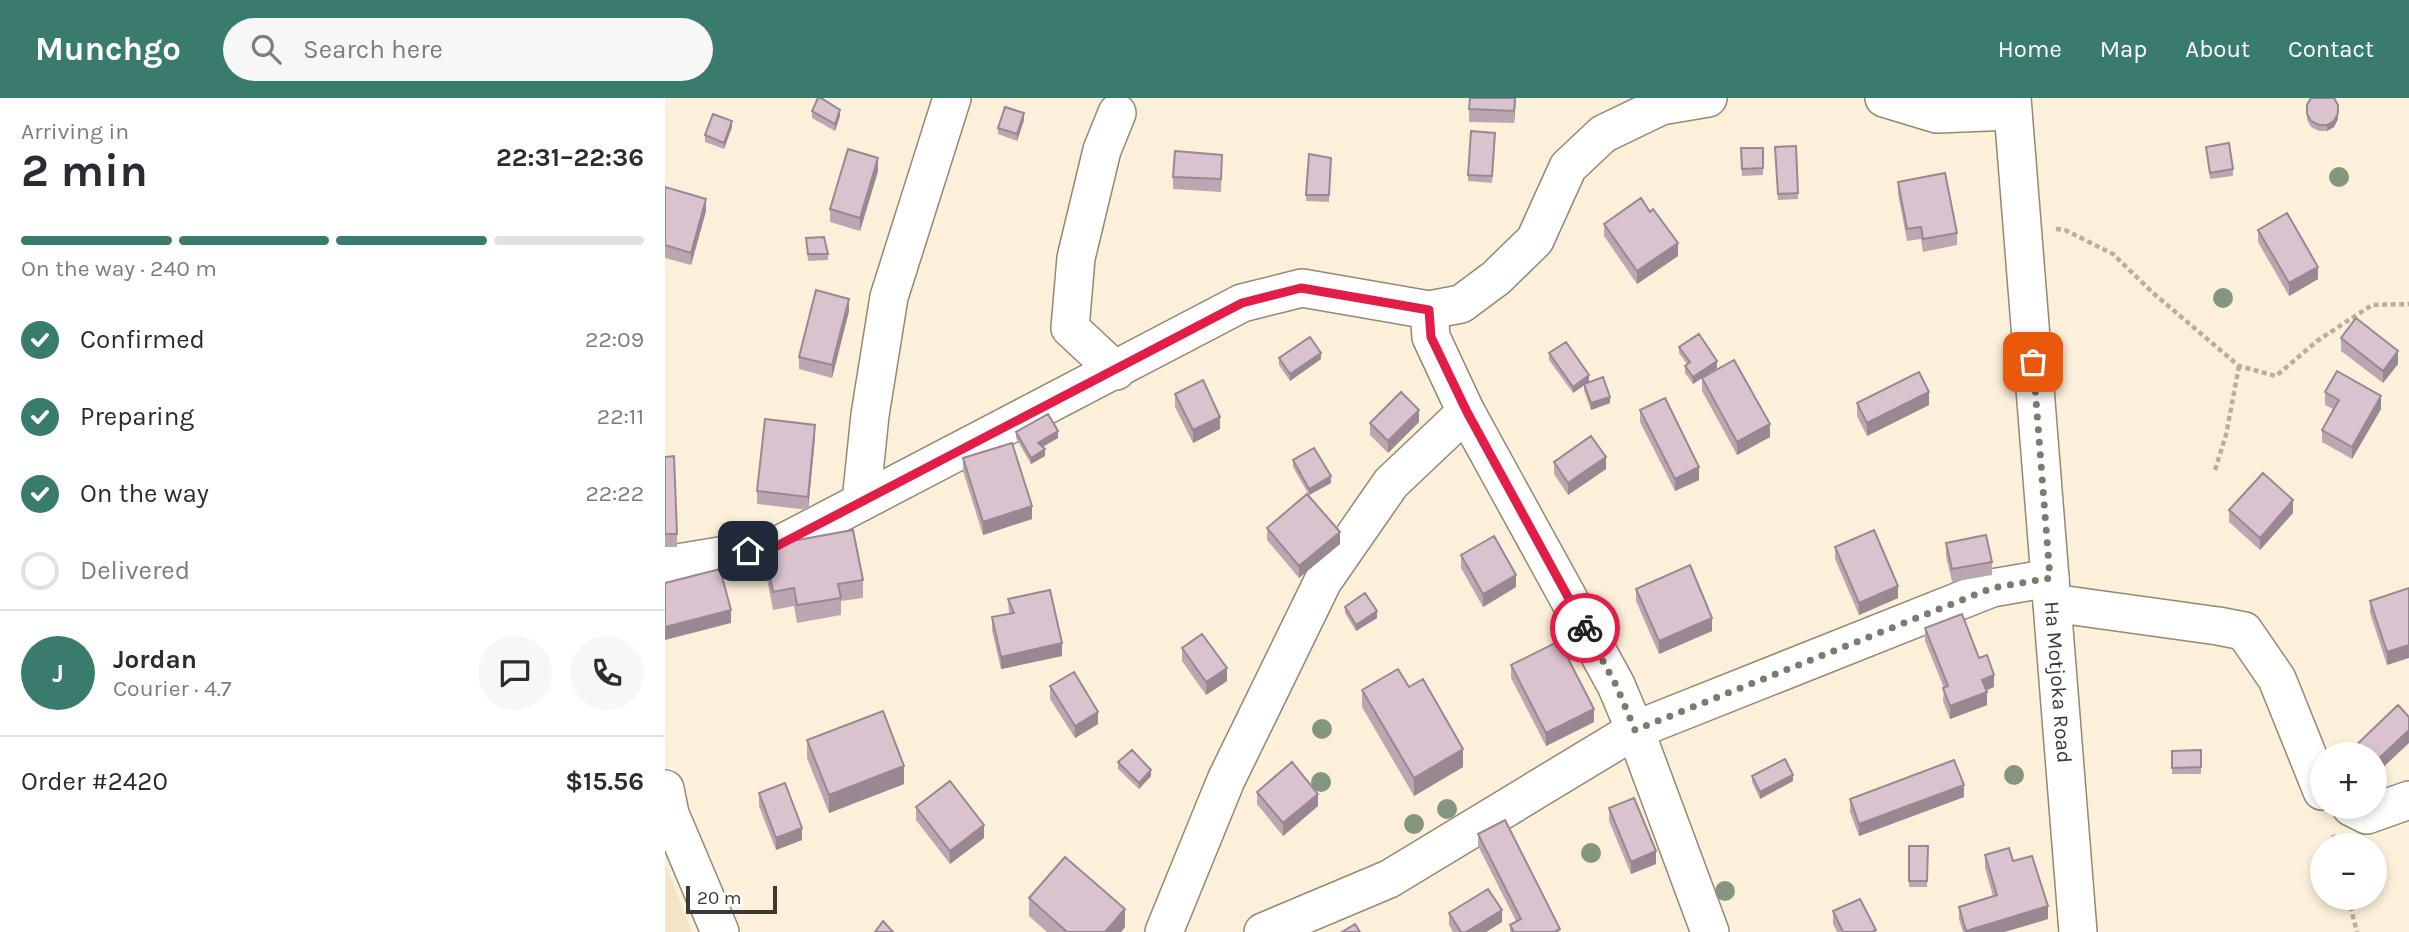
<!DOCTYPE html>
<meta charset="utf-8">
<style>
body{margin:0;font-family:Karla,sans-serif;background:#f7f7f7;color:#2b2b33;height:100vh;display:flex;flex-direction:column;font-size:26px;white-space:nowrap}
*{box-sizing:border-box;margin:0}
p{font-size:23px;color:#7c7c81}
.icon{flex:none;width:38px;height:38px;fill:none;stroke:currentColor;stroke-width:2;stroke-linecap:round;stroke-linejoin:round}
.map{position:relative;flex:1;overflow:hidden}
.drawer{display:flex;flex-direction:column;background:#fff;width:665px}
.drawer>*{flex:none}
.tools{position:absolute;left:1645px;top:644px;display:grid;gap:14px}
.tools a{display:grid;place-items:center;width:77px;height:77px;border-radius:50%;background:#fff;box-shadow:0 4px 10px #0003;font-size:35px}
.scale{position:absolute;left:21px;bottom:18px;width:91px;box-sizing:border-box;padding-left:7px;border:4px solid #3e3930;border-top:0;font-size:19px;line-height:24px;white-space:nowrap;color:#3e3930;-webkit-text-stroke:5px #fff;paint-order:stroke}
.pin{position:absolute;display:grid;place-items:center;width:60px;height:60px;color:#fff;margin:-30px;border-radius:14px;box-shadow:0 4px 10px #0006}
.courier{position:absolute;display:grid;place-items:center;width:70px;height:70px;margin:-35px;border:5px solid #e11d48;border-radius:50%;background:#fff;color:#222;box-shadow:0 2px 9px #0007}
.headline em{font-style:normal;font-weight:700}
.headline div{display:flex;flex-direction:column-reverse}
.headline{display:flex;align-items:center;justify-content:space-between;height:119px;padding:0 21px}
h1{font-size:46px;font-weight:700;line-height:52px}
.bar{display:grid;grid-template-columns:repeat(4,1fr);gap:10px 7px;align-content:center;height:84px;padding:0 21px}
.bar i{height:9px;border-radius:5px;background:#e1e1e2}
.bar .selected{background:#397c6e}
.bar p{grid-column:span 4}
.line{display:flex;align-items:center;gap:18px;padding:0 21px;border-top:2px solid #e1e1e2}
.line div{flex:1}
.round{display:grid;place-items:center;flex:none;width:74px;height:74px;border-radius:37px;background:#f7f7f7}
ol{padding:0 21px;list-style:none}
li{display:flex;align-items:center;gap:21px;height:77px}
li p{margin-inline-start:auto}
li .icon{padding:7px;border-radius:50%;background:#397c6e;color:#fff;stroke-width:4}
li:last-child{color:#7c7c81}
li i{width:38px;height:38px;border:4px solid #e1e1e2;border-radius:50%}
header{display:flex;align-items:center;gap:42px;box-sizing:border-box;height:98px;padding:0 35px;background:#397c6e;color:#fff}
header strong{font-size:33px}
nav{display:flex;gap:38px;margin-inline-start:auto;font-size:24px}
.search{width:490px;height:63px;background:#f7f7f7;display:flex;align-items:center;gap:18px;box-sizing:border-box;padding:0 24px;border-radius:38px;color:#7c7c81;font-size:26px}
main{display:flex;flex:1;min-height:0}
.map>svg:first-child{display:block}
.built{fill:#f4e4c8}
.lines{fill:none;stroke-linecap:round;stroke-linejoin:round}
.minor-casing{stroke:#938874;stroke-width:40}
.path{stroke:#b8af9d;stroke-width:4.5;stroke-dasharray:5 3.5;stroke-linecap:butt}
.minor{stroke:#fff;stroke-width:37}
.tree{fill:#849680}
.wall{fill:#bba7b2}
.shaded-wall{fill:#998891}
.building{fill:#dac2cf;stroke:#998891;stroke-width:2}
.done{stroke:#80796c;stroke-width:7;stroke-dasharray:0 12.6}
.route{stroke:#e11d48;stroke-width:9}
.labels{text-anchor:middle;dominant-baseline:central;stroke-width:6;stroke-linejoin:round;paint-order:stroke}
.street-label{font-size:21px;fill:#3e3930;stroke:#fff}
</style>
<header>
<strong>Munchgo</strong>
<div class="search"><svg class="icon" aria-label="search" viewBox="0 0 24 24"><circle cx="10" cy="10" r="6"/><path d="M15 15l6 6"/></svg>Search here</div>
<nav><a>Home</a><a>Map</a><a>About</a><a>Contact</a></nav>
</header>
<main>
<section class="drawer">
<div class="headline"><div><h1>2 min</h1><p>Arriving in</p></div><em>22:31–22:36</em></div>
<div class="bar"><i class="selected"></i><i class="selected"></i><i class="selected"></i><i></i><p>On the way · 240 m</p></div>
<ol>
<li><svg class="icon" aria-label="check" viewBox="0 0 24 24"><path d="M5 12l5 5 9-10"/></svg>Confirmed<p>22:09</p></li>
<li><svg class="icon" aria-label="check" viewBox="0 0 24 24"><path d="M5 12l5 5 9-10"/></svg>Preparing<p>22:11</p></li>
<li><svg class="icon" aria-label="check" viewBox="0 0 24 24"><path d="M5 12l5 5 9-10"/></svg>On the way<p>22:22</p></li>
<li><i></i>Delivered</li>
</ol>
<div class="line" style="height:126px"><b class="round" style="background:#397c6e;color:#fff">J</b><div><b>Jordan</b><p>Courier · 4.7</p></div><a class="round"><svg class="icon" aria-label="chat" viewBox="0 0 24 24"><path d="M4 5h16v11H9l-5 4z"/></svg></a><a class="round"><svg class="icon" aria-label="phone" viewBox="0 0 24 24"><path d="M5 4h4l2 5-3 2q2 4 5 5l2-3 5 2v4C11 20 4 13 5 4z"/></svg></a></div>
<div class="line" style="height:91px"><div>Order #2420</div><b>$15.56</b></div>
</section>
<div class="map">
<svg width="1744" height="834" viewBox="0 0 1744 834">
<rect width="100%" height="100%" fill="#fcf0da"/>
<path class="built" d="M0 765 27 834H0Z"/>
<g class="lines">
<g class="minor-casing">
<g id="minor">
<path d="M1219 0 1272 16 1347 13"/>
<path id="s1" d="M1347 0 1413 834"/>
<path d="M764 212 766 239 801 314 951 587 970 632 1045 834"/>
<path d="M451 273 405 230 411 160 437 52 452 15"/>
<path d="M196 404 205 317 224 199 287 0"/>
<path d="M0 467 110 449 577 205 637 190 764 212 796 206 831 180 870 142 903 69 938 36 996 8 1043 0"/>
<path d="M1387 505 1553 528 1579 533 1612 581 1657 693"/>
<path d="M0 691 5 716 55 834"/>
<path d="M1686 709 1702 717 1744 702"/>
<path d="M499 834 561 682 658 483 726 385 801 314"/>
<path d="M598 834 724 781 970 632 1327 490 1385 480"/>
</g>
</g>
<path class="path" d="M1391 131 1400 132 1448 156 1487 194 1574 268 1611 278 1652 243 1707 207 1744 206
M1550 372 1561 337 1574 268
M1668 737 1671 747
M1683 800 1692 834"/>
<use href="#minor" class="minor"/>
</g>
<g class="tree">
<circle cx="1674" cy="79" r="10"/>
<circle cx="1558" cy="200" r="10"/>
<circle cx="657" cy="631" r="10"/>
<circle cx="1349" cy="677" r="10"/>
<circle cx="656" cy="684" r="10"/>
<circle cx="782" cy="711" r="10"/>
<circle cx="749" cy="726" r="10"/>
<circle cx="926" cy="755" r="10"/>
<circle cx="1060" cy="793" r="10"/>
</g>
<path class="wall" d="M851 0 849 25 804 24V11Z
M1642 7 1673 21 1669 29 1662 33H1654L1646 29 1642 22Z
M147 13 175 18 170 33 147 20Z
M359 22 352 43 333 36V30Z
M67 29 59 51 40 44V37Z
M830 41 827 85 803 83V77Z
M1131 48 1133 101 1113 102 1110 49Z
M1541 49 1568 71V78L1545 81Z
M1076 50H1098V77L1077 78Z
M666 60 664 104 641 103V97Z
M557 69 556 94 508 91V79Z
M213 73 195 133 165 124V111Z
M1233 84 1292 135V147L1258 154 1256 141 1242 143 1233 96Z
M0 89 41 113 26 167 0 160Z
M985 114 1013 158 972 186 939 138V126Z
M1593 132 1653 181 1624 198 1593 144Z
M141 140 163 156V162L143 163Z
M184 213 167 280 134 271V259Z
M1676 240 1733 266 1718 285 1676 253Z
M1014 249 1052 270 1028 286 1020 275V268L1022 266 1014 255Z
M884 255 924 284 945 305 926 312 919 292V287L908 295 884 262Z
M614 260 656 261 625 283 614 267Z
M1037 280 1105 339 1072 357 1037 293Z
M1660 294 1716 311 1687 361 1657 344V332L1668 311 1660 307Z
M510 296 555 331 528 345 510 309Z
M1192 305 1264 307 1202 338 1192 318Z
M975 312 1034 382 1010 393 975 324Z
M754 324 723 355 705 337V325Z
M351 334 393 340 378 349 380 358 366 366 351 340Z
M150 340 143 412 92 406V393Z
M0 359 12 436V449H0Z
M298 360 367 421 318 437 298 373Z
M628 362 666 385 644 397 628 369Z
M889 364 941 371 903 397 889 376Z
M1564 412 1628 415 1595 452 1564 424Z
M602 430 675 446 634 480 602 442Z
M1281 445 1327 464V477L1287 484 1281 458Z
M99 448 198 482V500L176 503V517L132 525 129 508 108 512 99 466Z
M1170 449 1233 500 1194 517 1170 461Z
M796 457 851 489 818 509 796 470Z
M1744 490 1722 567 1705 515V503Z
M971 491 1047 533 994 556 971 503Z
M343 501 397 558 336 571 327 532V519L344 516Z
M680 509 712 520 691 533 680 515Z
M1260 530 1314 560 1329 589 1322 592V607L1285 621 1278 603 1279 590 1260 543Z
M517 550 562 583 541 597 517 563Z
M846 567 929 624 881 648 846 580Z
M385 588 433 626 410 640 385 601Z
M744 589 798 669 749 698 697 609V592Z
M142 642 239 686 164 715 142 660Z
M1536 652V676H1507V653Z
M453 664 486 678 474 691 453 671Z
M1087 678 1128 683 1095 701 1087 684Z
M592 694 653 708 618 738 592 706Z
M94 695 137 742 111 752 94 708Z
M1299 699 1194 738 1185 714V701Z
M251 709 319 740 285 766 251 722Z
M944 710 991 766 966 776 944 723Z
M813 736 895 834H845V827L851 823 813 748Z
M1244 748H1263L1262 789H1244Z
M1320 757 1348 763 1383 821 1339 834H1298L1294 821V809L1328 798 1320 770Z
M364 800 460 829 456 834H382L364 818Z
M1168 813 1211 834H1172L1168 826Z
M784 815 837 824 821 834H788L784 827Z"/>
<path class="shaded-wall" d="M850 0H851L849 25V13Z
M175 12V18L170 33V26Z
M359 15V22L352 43V36Z
M1673 15V21L1669 29 1662 33V27Z
M67 23V29L59 51V45Z
M213 60V73L195 133V120Z
M41 101V113L26 167V155Z
M1013 145V158L972 186V173Z
M1653 169V181L1624 198V185Z
M184 201V213L167 280V267Z
M1733 253V266L1718 285V273Z
M656 255V261L625 283V276Z
M1052 263V270L1028 286V279Z
M924 277V284L908 295V289Z
M1264 294V307L1202 338V325Z
M1716 298V311L1687 361V349Z
M945 299V305L926 312V305Z
M754 312V324L723 355V343Z
M555 319V331L528 345V332Z
M1105 326V339L1072 357V344Z
M150 327V340L143 412V399Z
M393 333V340L373 351V345Z
M380 351V358L366 366V360Z
M941 359V371L903 397V385Z
M1034 369V382L1010 393V381Z
M666 378V385L644 397V391Z
M1628 402V415L1595 452V440Z
M367 408V421L318 437V424Z
M675 434V446L634 480V468Z
M851 477V489L818 509V496Z
M1233 488V500L1194 517V505Z
M66 512V525L0 542V529Z
M712 513V520L691 533V527Z
M1047 520V533L994 556V543Z
M397 545V558L336 571V559Z
M1744 547V560L1722 567V554Z
M562 570V583L541 597V584Z
M1329 577V589L1317 594V582Z
M1322 594V607L1285 621V608Z
M929 611V624L881 648V635Z
M433 614V626L410 640V628Z
M1744 632V645L1710 677V664Z
M798 651V669L749 698V680Z
M239 668V686L164 715V697Z
M486 672V678L474 691V685Z
M1128 677V683L1095 701V694Z
M1299 687V699L1194 738V726Z
M653 696V708L618 738V725Z
M319 727V740L285 766V753Z
M137 730V742L111 752V740Z
M991 753V766L966 776V764Z
M1383 808V821L1339 834H1301V833Z
M460 811V829L456 834H440Z
M837 812V824L821 834H801Z"/>
<path class="building" d="M153 0H156L175 12 170 26 147 13Z
M805 0H850L849 13 804 11Z
M1646 0H1669L1673 7V15L1669 23 1662 27H1654L1646 23 1642 16V7Z
M340 9 359 15 352 36 333 30Z
M48 16 67 23 59 45 40 37Z
M806 33 830 35 827 78 803 77Z
M1564 45 1568 71 1545 75 1541 49Z
M1131 48 1133 95 1113 96 1110 49Z
M1076 50H1098V70L1077 71Z
M183 51 213 60 195 120 165 111Z
M510 53 557 57 556 81 508 79Z
M644 56 666 60 664 97H641Z
M1280 75 1292 135 1258 141 1256 129 1242 131 1233 84Z
M0 89 41 101 26 155 0 147Z
M976 100 985 114 988 111 1013 145 972 173 939 126Z
M1622 115 1653 169 1624 185 1593 132Z
M159 139 163 156H143L141 140Z
M151 192 184 201 167 267 134 259Z
M1691 220 1733 253 1718 273 1676 240Z
M1034 236 1052 263 1028 279 1020 268 1025 264 1014 249Z
M645 239 656 255 625 276 614 260Z
M901 244 924 277 908 289 884 255Z
M1069 262 1105 326 1072 344 1037 280Z
M1672 273 1716 298 1687 349 1657 332 1674 302 1660 294Z
M1254 274 1264 294 1202 325 1192 305Z
M938 279 945 299 926 305 919 286Z
M538 282 555 319 528 332 510 296Z
M736 294 754 312 723 343 705 325Z
M1000 300 1034 369 1010 381 975 312Z
M383 316 393 333 373 345 380 351 366 360 351 334Z
M100 321 150 327 143 399 92 393Z
M926 338 941 359 903 385 889 364Z
M347 345 367 408 318 424 298 360Z
M649 350 666 378 644 391 628 362Z
M9 358 12 436H0V359Z
M1598 375 1628 402 1595 440 1564 412Z
M642 396 675 434 634 468 602 430Z
M188 432 198 482 173 486 176 500 132 507 129 490 108 494 99 448Z
M1209 432 1233 488 1194 505 1170 449Z
M1321 437 1327 464 1287 471 1281 445Z
M829 438 851 477 818 496 796 457Z
M1025 467 1047 520 994 543 971 491Z
M55 471 66 512 0 529V485Z
M1744 490V547L1722 554 1705 503Z
M385 492 397 545 336 559 327 519 349 515 343 501Z
M700 495 712 513 691 527 680 509Z
M1297 516 1314 560 1322 557 1329 577 1317 582 1322 594 1285 608 1278 590 1283 588 1260 530Z
M537 536 562 570 541 584 517 550Z
M894 543 929 611 881 635 846 567Z
M733 571 744 589 758 581 798 651 749 680 697 592Z
M409 574 433 614 410 628 385 588Z
M1733 607 1744 619V632L1710 664V656H1682Z
M218 613 239 668 164 697 142 642Z
M467 652 486 672 474 685 453 664Z
M1536 652V669L1507 670V653Z
M1120 661 1128 677 1095 694 1087 678Z
M1289 662 1299 687 1194 726 1185 701Z
M627 664 653 696 618 725 592 694Z
M285 683 319 727 285 753 251 709Z
M120 685 137 730 111 740 94 695Z
M969 700 991 753 966 764 944 710Z
M840 722 895 831 889 834H849L845 827 856 821 813 736Z
M1244 748H1263L1262 783H1244Z
M1344 750 1348 763 1367 758 1383 808 1301 833 1294 809 1332 797 1320 757Z
M400 759 460 811 440 834H402L364 800Z
M823 791 837 812 801 834H796L784 815Z
M1195 801 1211 832 1207 834H1178L1168 813Z
M218 823 228 834H210Z
M690 826 695 834H677Z"/>
<g class="lines">
<path class="done" d="M920 530 951 587 970 632 1327 490 1385 480 1368 264"/>
<path class="route" d="M83 453 110 449 577 205 636 190 764 212 766 239 802 314 920 530"/>
</g>
<g class="labels">
<g class="street-label">
<text stroke="none"><textPath href="#s1" startOffset="586">Ha Motjoka Road</textPath></text>
</g>
</g>
</svg>
<div class="tools">
<a>+</a>
<a>−</a>
</div>
<div class="scale">20 m</div>
<div class="pin" style="left:1368px;top:264px;background:#ea580c"><svg class="icon" aria-label="bag" viewBox="0 0 24 24"><path d="M5 8h14l-1 12H6zM9 8a3 3 0 0 1 6 0"/></svg></div>
<div class="pin" style="left:83px;top:453px;background:#1f2937"><svg class="icon" aria-label="home" viewBox="0 0 24 24"><path d="M3 11l9-7 9 7M6 9v11h12V9"/></svg></div>
<div class="courier" style="left:920px;top:530px"><svg class="icon" aria-label="bike" viewBox="0 0 24 24"><circle cx="6" cy="16" r="4"/><circle cx="18" cy="16" r="4"/><path d="M6 16l4-8h5l3 8M10 8l3 8H6M13 5h3"/></svg></div>
</div>
</main>
